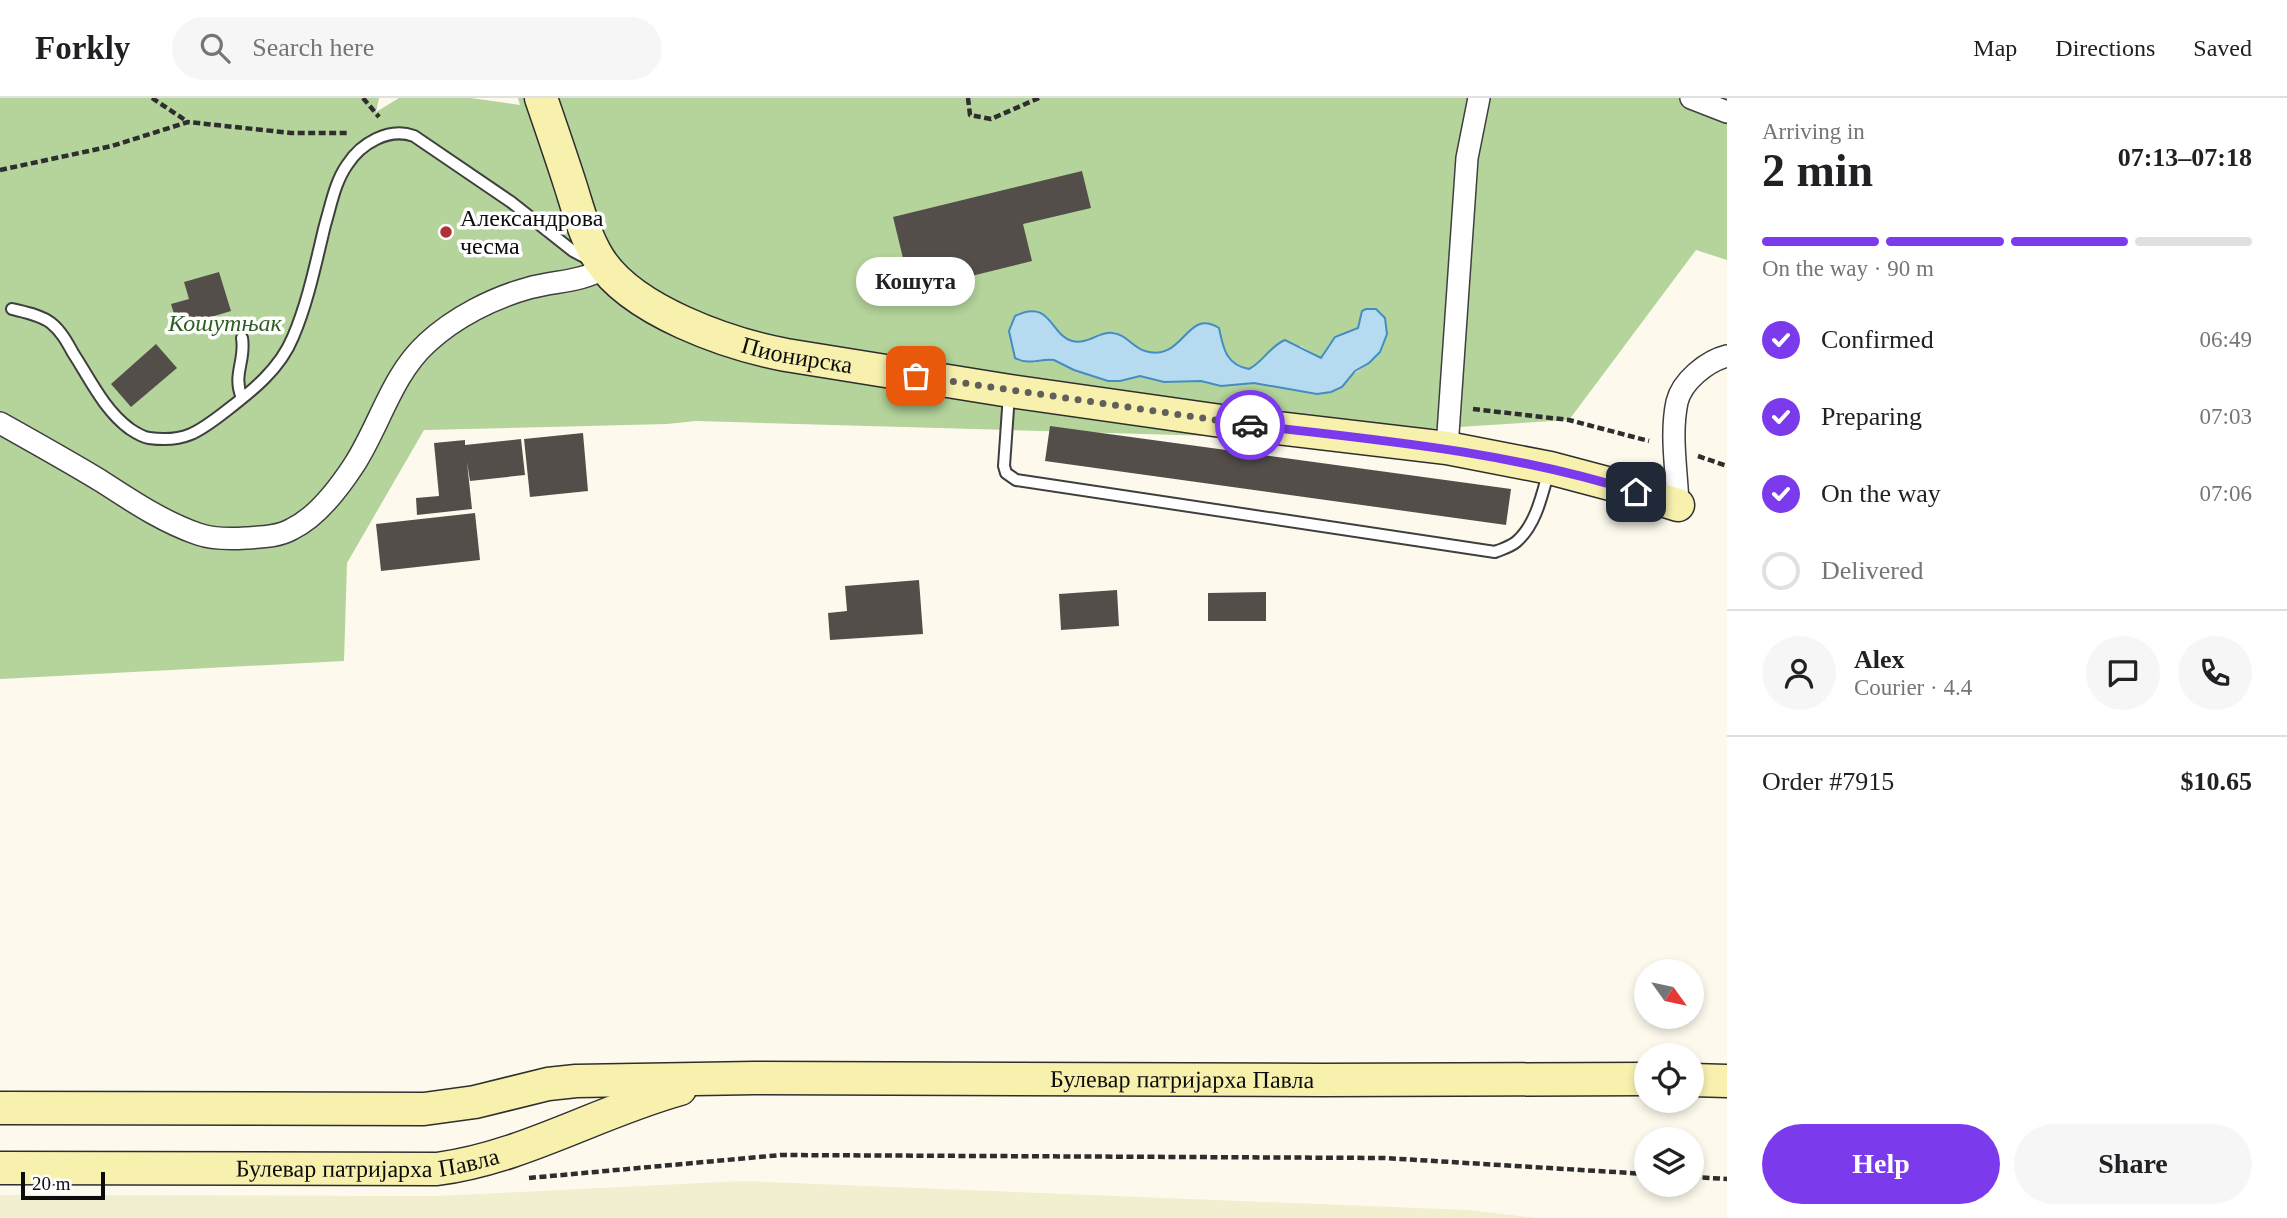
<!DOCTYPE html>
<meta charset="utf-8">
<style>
body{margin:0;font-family:Georgia,serif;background:#f6f6f6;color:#202124;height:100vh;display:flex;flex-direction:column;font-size:26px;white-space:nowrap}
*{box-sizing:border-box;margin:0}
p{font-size:23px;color:#757577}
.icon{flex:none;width:38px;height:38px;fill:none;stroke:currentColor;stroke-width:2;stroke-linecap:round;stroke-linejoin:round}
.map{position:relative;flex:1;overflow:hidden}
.details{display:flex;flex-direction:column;background:#fff;width:560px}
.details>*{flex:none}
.needle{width:46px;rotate:123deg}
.buttons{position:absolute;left:1634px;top:861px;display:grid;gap:14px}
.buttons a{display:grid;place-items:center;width:70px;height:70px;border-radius:50%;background:#fff;box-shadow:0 4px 10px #0003;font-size:35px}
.scale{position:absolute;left:21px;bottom:18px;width:84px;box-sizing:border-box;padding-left:7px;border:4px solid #0c0c0c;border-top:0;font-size:19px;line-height:24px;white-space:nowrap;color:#0c0c0c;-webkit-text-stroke:5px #fff;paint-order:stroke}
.pin{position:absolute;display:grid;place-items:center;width:60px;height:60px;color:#fff;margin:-30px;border-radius:14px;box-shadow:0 4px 10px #0006}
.courier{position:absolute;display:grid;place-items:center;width:70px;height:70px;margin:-35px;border:5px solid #7c3aed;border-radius:50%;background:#fff;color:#222;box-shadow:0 2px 9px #0007}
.bubble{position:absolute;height:49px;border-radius:24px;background:#fff;box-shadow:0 4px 10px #0003;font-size:23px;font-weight:600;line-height:49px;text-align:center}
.head em{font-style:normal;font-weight:600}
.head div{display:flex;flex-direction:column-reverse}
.head{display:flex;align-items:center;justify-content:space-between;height:119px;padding:0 35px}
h1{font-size:46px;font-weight:600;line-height:52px}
.bar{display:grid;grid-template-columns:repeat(4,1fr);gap:10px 7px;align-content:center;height:84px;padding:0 35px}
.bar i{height:9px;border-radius:5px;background:#e0e0e0}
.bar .current{background:#7c3aed}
.bar p{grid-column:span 4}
.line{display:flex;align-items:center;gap:18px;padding:0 35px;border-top:2px solid #e0e0e0}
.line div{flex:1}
.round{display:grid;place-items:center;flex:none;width:74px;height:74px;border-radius:37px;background:#f6f6f6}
ol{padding:0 35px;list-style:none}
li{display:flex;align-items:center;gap:21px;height:77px}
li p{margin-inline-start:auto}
li .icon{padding:7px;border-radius:50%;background:#7c3aed;color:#fff;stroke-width:4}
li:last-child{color:#757577}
li i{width:38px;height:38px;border:4px solid #e0e0e0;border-radius:50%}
.action{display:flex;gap:14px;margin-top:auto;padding:14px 35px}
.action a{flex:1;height:80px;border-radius:42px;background:#7c3aed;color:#fff;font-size:28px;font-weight:600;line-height:80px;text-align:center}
.action a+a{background:#f6f6f6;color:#202124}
header{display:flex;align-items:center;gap:42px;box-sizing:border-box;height:98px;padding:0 35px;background:#fff;border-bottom:2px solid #e0e0e0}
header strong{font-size:33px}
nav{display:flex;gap:38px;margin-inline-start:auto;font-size:24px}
.search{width:490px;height:63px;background:#f6f6f6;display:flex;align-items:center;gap:18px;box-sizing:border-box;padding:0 24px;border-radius:38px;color:#757577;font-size:26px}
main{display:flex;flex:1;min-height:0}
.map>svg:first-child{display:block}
.farmland{fill:#f1efcf}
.forest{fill:#b4d49b;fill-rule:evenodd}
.water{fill:#b6daf0;stroke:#448dc1;stroke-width:2}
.building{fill:#544e4a}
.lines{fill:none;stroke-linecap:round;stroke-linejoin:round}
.lane-casing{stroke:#3f3f3f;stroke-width:14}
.street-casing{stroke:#3f3f3f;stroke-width:24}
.secondary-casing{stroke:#2e2e2e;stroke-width:35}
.path{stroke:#2e2e2e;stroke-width:4.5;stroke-dasharray:7 3.5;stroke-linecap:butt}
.lane{stroke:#fff;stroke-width:10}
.street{stroke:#fff;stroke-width:21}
.secondary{stroke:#f8f1ae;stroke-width:32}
.done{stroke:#605f5b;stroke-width:7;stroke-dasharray:0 12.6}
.route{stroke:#7c3aed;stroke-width:9}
.poi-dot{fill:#b03135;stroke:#fff;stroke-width:2.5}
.labels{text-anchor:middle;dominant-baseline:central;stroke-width:7;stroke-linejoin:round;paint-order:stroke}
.poi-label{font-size:24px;fill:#0c0c0c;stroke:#fff;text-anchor:start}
.park-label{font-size:24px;font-style:italic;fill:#2e5e23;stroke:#fff}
.street-label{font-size:24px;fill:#0c0c0c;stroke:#fff}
</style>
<header>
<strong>Forkly</strong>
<div class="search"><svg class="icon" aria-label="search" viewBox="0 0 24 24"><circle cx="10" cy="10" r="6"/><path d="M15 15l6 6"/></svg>Search here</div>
<nav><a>Map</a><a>Directions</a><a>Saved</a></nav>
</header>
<main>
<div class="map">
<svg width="1727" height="1120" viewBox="0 0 1727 1120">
<rect width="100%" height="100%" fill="#fdfaed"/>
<path class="farmland" d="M743 1083 1469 1112 1536 1120H0V1097L436 1098Z"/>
<path class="forest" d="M0 0H379L376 14 399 0H471L520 7 518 0H1727V162L1696 152 1569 322 1284 340 696 323 667 326 424 332 347 465 344 563 0 581ZM1362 213 1387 236C1382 265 1342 283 1317 296L1254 285 1221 288 1201 283 1164 284 1140 278 1120 283H1108L1074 272 1054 262 1049 261 1033 265 1058 234C1077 258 1094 233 1113 234 1136 237 1134 265 1171 250 1192 242 1186 221 1215 227L1220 233C1220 250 1230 268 1249 271L1258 266 1274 248H1301L1321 260 1335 239 1358 230Z"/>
<path class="water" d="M1366 211H1376L1385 220 1387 236 1380 254 1369 265 1355 273 1342 289 1331 294 1317 296 1254 285 1221 288 1201 283 1164 284 1140 278 1120 283H1108L1074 272 1054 262C1040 260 1030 268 1015 260L1009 233 1015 218C1051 200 1050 237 1072 243 1088 247 1099 233 1113 235 1126 236 1132 249 1145 253 1184 265 1186 209 1219 230 1223 248 1225 267 1249 271 1263 264 1270 248 1285 242L1321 260 1335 239 1358 230 1362 213Z"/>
<path class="building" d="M1082 73 1091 110 1023 126 1032 163 911 193 893 119Z
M219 174 231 213 178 229 171 206 189 201 184 184Z
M156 246 177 270 131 309 111 286Z
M1050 328 1511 391 1506 427 1045 363Z
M583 335 588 393 530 399 524 341Z
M521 341 525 377 470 383 467 364 472 411 417 417 416 400 439 398 434 345 465 342V347Z
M475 415 480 462 381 473 376 426Z
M919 482 923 536 830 542 828 515 847 513 845 488Z
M1117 492 1119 528 1061 532 1059 496Z
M1266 494V523H1208V495Z"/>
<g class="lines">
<g class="lane-casing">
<path id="lane" d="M12 211C24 214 41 217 51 225 61 233 67 244 73 255 90 281 104 312 130 331 136 335 142 339 149 340 184 345 199 334 226 313 252 293 280 271 293 239 308 204 316 164 325 127 331 107 335 84 347 67 361 45 389 29 414 38L511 104 573 153 590 162
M1009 296 1004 368 1006 375 1016 382 1495 454C1502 451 1510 449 1516 444 1536 427 1542 397 1549 372
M242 300C232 277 246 262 242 240"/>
</g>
<g class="street-casing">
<path id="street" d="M1691 0 1727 14
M0 325C34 344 68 363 101 383 132 403 163 424 198 436 212 441 231 441 246 440 261 439 278 439 292 431 317 419 339 390 354 367 380 327 391 278 427 245 455 219 493 200 529 190 555 183 581 184 605 170
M1447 350 1467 60 1479 0
M1678 407C1677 374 1670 337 1677 304 1682 283 1707 263 1727 258"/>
</g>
<g class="secondary-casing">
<g id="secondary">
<path id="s1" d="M541 0C551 29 561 58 570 86 578 111 585 139 599 161 632 213 728 246 786 257L1010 293 1235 325 1447 350 1550 370 1614 387 1678 407"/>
<path d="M1692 982 1727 983"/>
<path id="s2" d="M0 1010 424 1011 475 1004 548 986 576 983 755 980 1323 982 1647 981"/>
<path id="s3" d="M0 1070 437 1071C522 1060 597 1014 680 991"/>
</g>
</g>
<path class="path" d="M152 0 188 24
M363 0 379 19
M968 0 970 17 991 21 1039 0
M0 72 112 48 188 24 291 35H349
M1473 311 1569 322 1649 343
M1698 358 1727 368
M1692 1079 1727 1081
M529 1080 781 1057 1385 1060 1647 1076"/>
<use href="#lane" class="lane"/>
<use href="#street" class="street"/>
<use href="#secondary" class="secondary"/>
</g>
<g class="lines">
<path class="done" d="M916 278 1250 327"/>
<path class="route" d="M1250 327C1380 342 1511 354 1636 394"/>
</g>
<circle class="poi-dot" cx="446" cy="134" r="7"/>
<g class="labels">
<g class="poi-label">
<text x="460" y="120">Александрова<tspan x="460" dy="28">чесма</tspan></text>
</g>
<g class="park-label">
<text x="225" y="225">Кошутњак</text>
</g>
<g class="street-label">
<text stroke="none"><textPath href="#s1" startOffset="397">Пионирска</textPath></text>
<text stroke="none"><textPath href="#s2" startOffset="1185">Булевар патријарха Павла</textPath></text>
<text stroke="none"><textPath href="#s3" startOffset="368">Булевар патријарха Павла</textPath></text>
</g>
</g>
</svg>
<div class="buttons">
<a><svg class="needle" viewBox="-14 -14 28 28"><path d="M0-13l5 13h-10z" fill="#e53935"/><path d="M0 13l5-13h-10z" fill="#757577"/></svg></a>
<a><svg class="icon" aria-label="locate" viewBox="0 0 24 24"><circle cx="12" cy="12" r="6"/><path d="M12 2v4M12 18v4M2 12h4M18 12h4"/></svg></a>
<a><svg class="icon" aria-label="layers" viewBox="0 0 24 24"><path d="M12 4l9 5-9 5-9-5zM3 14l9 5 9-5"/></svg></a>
</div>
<div class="scale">20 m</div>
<div class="pin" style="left:916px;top:278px;background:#ea580c"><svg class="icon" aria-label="bag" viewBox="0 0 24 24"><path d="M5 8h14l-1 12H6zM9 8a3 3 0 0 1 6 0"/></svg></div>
<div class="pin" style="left:1636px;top:394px;background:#1f2937"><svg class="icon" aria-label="home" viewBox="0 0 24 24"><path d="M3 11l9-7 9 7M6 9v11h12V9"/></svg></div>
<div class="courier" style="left:1250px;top:327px"><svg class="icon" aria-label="car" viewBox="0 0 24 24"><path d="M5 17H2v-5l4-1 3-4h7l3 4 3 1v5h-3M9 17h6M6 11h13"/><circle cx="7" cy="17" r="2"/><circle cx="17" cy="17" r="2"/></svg></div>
<div class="bubble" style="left:856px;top:159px;width:119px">Кошута</div>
</div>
<section class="details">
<div class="head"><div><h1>2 min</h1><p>Arriving in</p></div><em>07:13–07:18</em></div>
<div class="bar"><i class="current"></i><i class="current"></i><i class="current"></i><i></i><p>On the way · 90 m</p></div>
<ol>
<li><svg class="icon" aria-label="check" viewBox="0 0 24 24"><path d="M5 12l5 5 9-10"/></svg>Confirmed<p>06:49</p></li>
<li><svg class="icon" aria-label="check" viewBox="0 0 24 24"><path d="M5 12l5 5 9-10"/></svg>Preparing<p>07:03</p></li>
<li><svg class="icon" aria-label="check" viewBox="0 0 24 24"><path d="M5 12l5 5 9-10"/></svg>On the way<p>07:06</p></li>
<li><i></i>Delivered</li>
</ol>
<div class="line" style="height:126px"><a class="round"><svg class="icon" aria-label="person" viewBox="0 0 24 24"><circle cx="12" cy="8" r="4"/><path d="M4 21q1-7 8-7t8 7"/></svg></a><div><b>Alex</b><p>Courier · 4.4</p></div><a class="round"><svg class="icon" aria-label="chat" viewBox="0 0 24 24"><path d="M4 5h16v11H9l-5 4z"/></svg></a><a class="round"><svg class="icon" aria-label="phone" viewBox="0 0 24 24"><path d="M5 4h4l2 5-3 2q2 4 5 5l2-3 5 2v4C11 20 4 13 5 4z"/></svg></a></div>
<div class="line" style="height:91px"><div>Order #7915</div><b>$10.65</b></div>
<div class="action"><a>Help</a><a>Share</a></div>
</section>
</main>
